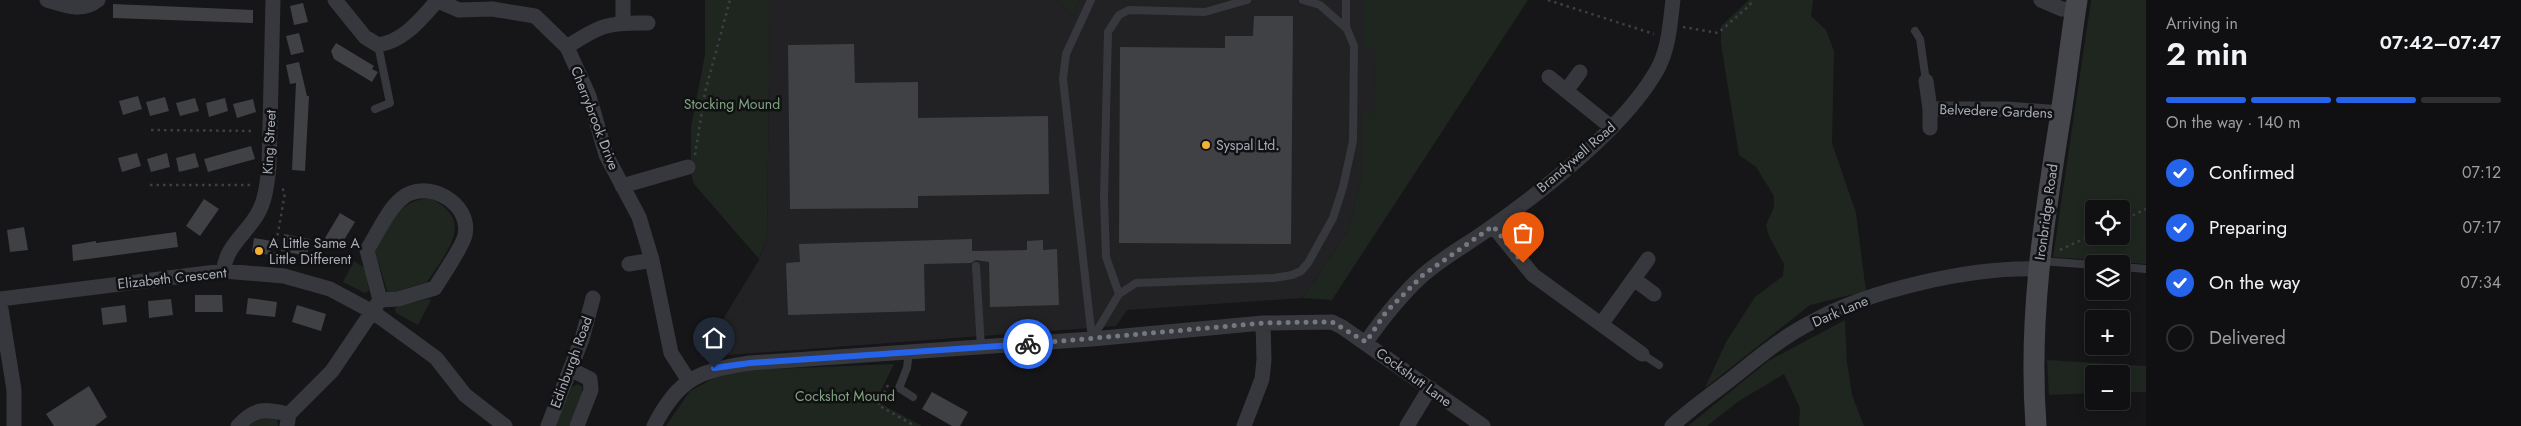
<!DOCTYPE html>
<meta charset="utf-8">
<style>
body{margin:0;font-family:Jost,sans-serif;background:#19191b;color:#f1f3f6;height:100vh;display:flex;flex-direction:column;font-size:19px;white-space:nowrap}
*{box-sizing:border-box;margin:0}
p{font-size:16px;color:#9c9d9f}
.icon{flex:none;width:28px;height:28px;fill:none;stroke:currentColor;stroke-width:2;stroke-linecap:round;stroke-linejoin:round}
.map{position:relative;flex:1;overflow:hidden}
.sheet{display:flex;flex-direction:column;background:#101012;width:375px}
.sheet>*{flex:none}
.tools{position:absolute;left:2085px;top:200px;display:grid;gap:10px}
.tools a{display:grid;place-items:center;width:45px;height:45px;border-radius:5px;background:#101012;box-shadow:0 2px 12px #0003,0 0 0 1px #303032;font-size:25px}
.pin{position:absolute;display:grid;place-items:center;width:42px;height:42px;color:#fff;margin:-51px -21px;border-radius:50% 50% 50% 0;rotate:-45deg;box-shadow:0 0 5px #0007}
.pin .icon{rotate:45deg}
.courier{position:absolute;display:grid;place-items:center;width:50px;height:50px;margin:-25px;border:4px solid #2563eb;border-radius:50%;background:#fff;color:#222;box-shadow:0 1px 6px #0007}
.head em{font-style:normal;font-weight:600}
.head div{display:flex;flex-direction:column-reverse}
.head{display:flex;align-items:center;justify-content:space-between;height:85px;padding:0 20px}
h1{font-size:32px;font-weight:600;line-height:38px}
.bar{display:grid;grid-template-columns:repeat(4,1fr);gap:8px 5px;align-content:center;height:60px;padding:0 20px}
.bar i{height:6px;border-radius:4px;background:#303032}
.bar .active{background:#2563eb}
.bar p{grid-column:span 4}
ol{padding:0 20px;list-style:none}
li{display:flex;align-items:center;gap:15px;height:55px}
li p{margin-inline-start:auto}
li .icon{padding:5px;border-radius:50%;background:#2563eb;color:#fff;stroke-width:4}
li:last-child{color:#9c9d9f}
li i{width:28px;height:28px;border:2px solid #303032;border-radius:50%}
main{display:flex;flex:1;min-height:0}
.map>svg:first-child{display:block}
.built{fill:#222225}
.green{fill:#1e261f;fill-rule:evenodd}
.building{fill:#404145}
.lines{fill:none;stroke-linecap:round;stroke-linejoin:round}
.path{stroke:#3d3f44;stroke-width:2.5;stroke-dasharray:2.5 4;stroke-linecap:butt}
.service{stroke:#37383d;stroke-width:8}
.minor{stroke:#37383d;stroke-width:15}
.secondary{stroke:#45474d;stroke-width:21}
.done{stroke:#757880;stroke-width:5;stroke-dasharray:0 9}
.route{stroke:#2563eb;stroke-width:6}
.poi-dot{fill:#f2b134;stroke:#111113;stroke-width:2}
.labels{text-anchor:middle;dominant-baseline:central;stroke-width:5;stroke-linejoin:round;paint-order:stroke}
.park-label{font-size:14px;fill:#7fa381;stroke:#111113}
.street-label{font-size:14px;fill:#a8adb8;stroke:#111113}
.poi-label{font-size:14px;fill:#a8adb8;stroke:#111113;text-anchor:start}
</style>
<main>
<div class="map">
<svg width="2146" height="426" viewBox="0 0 2146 426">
<rect width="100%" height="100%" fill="#161618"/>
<path class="built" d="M770 0H1057L1073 15 1080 0H1364V47L1375 48 1374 114H1362L1361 180 1348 231 1303 298 1127 310 1116 326 700 357 759 260 767 237Z"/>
<path class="green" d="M705 0H770L767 237 759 259 694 184 691 174V127L705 55Z
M1057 0H1080L1073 15Z
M1364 0H1528L1332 300 1303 298 1348 231 1361 180 1362 114 1374 113 1375 48H1364Z
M1749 0H1813L1811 16 1826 30 1834 51 1832 143 1856 213 1866 291 1810 305 1705 388 1726 342 1755 297 1783 276 1784 264 1769 236 1766 225 1774 207V196L1756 167 1739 155 1721 44V26Z
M2091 0H2146V264L2053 257ZM2094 209H2121V236H2094Z
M429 198C477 220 447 251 427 282L388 294 375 251C391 224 395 202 429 198Z
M354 261 365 268 369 291 365 293 343 282Z
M428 299 431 300 418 325 396 313 395 309 398 306Z
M1845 320 1847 362 1852 395 1864 426H1799L1800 408 1784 374 1739 401 1707 426H1688L1768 361Z
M2047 360 2146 366V392H2121V374H2094V393L2049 395Z
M894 364 876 401 922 426H666L690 391 727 371Z
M578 384 582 387V396L569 426H555L572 387Z
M270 416 277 418 278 426H246L257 418Z"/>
<path class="building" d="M303 3 308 22 294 25 290 6Z
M113 4 253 10V23L113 18Z
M1254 16H1293L1291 244 1119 243 1120 47 1225 48V36H1253Z
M299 33 304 52 291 55 286 36Z
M336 43 374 66 372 69 378 72 372 82 334 59 331 51Z
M854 44 855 83 918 82V118L1048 116 1049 194 918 196V208L790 209 788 45Z
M299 62 307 96H309L305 171 292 170 296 83 290 84 286 65Z
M138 96 142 109 123 115 119 101Z
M165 97 169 111 150 116 146 102Z
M195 98 199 111 180 116 176 103Z
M225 98 228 111 209 117 206 103Z
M253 99 256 112 237 118 233 104Z
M251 146 255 159 208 172 204 159Z
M137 153 141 166 122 172 118 158Z
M167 153 170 167 151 172 147 159Z
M195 153 199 167 179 172 176 158Z
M204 199 219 209 200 236 186 226Z
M340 213 355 222 339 248 325 238Z
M24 227 28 250 10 252 7 230Z
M176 232 178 247 73 261 72 245 96 241V243Z
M284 234 310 239 307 256 281 251Z
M254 238 272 241 270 255 252 252Z
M972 239V251L1027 250V241L1043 240V250L1057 249 1059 305 990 307 989 262 976 260 971 263 924 264 925 311 788 315 786 263 800 262 799 244Z
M195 295H222L223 312H195Z
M248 298 277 302 275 317 246 314Z
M171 299 173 315 149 318 148 301Z
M125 305 127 322 103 325 101 308Z
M297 305 326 314 321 331 292 322Z
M89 386 107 417 95 426H54L46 414Z
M932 392 968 412 960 426H952L922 409Z"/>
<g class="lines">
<path class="path" d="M1548 0 1654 34
M1683 27 1718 33 1749 6 1753 0
M151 130 255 131
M695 155 705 92 730 0
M150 185H253
M2121 221 2146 209
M2060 250 2094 234
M273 261 285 193 281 186
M888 385 878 405 915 426"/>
<path class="service" d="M1091 0 1066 54 1063 79 1092 339
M1346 0V28
M1915 31 1920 39 1926 81
M375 109 390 103 378 45
M2041 261 2094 265
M976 266 981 347
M2121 267 2146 269
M1119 294 1106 257 1104 198 1108 32 1119 15 1129 10 1205 12 1247 0
M1092 339 1119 294 1136 283 1274 278 1292 275 1301 271 1308 263 1333 218 1343 187 1353 141 1354 46 1347 29 1320 5 1303 0
M909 352 907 368 899 388 913 397
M1642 354 1659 365"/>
<path class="minor" d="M47 0C64 5 82 13 98 0
M335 0 365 37 378 45C404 41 420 20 437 1
M436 0 459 10 492 9 535 16 567 47 589 96 606 155 639 217 652 260 671 353 689 381
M2041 0 2062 9 2076 10
M623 22V0
M567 47C600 25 609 22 648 23
M1549 77 1611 127
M1926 81 1930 109V128
M1566 91 1580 72
M1930 109H2007L2061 113
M622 186 688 167
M1493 226 1533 275 1642 354
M629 264 652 260
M224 271C224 248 248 232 258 213 266 199 267 182 269 167L273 0
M1634 279 1654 294
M0 299 224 271 284 276 330 289 373 312 436 358 465 395 505 426
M0 303 14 390V426
M1602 323 1648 259
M1366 342C1383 318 1400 296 1422 276 1442 258 1468 244 1490 228 1545 189 1624 128 1657 70 1669 49 1670 23 1673 0
M570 369 590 379 591 390 577 426
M238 426C255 407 265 409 289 414
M287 426 289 414 332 371 380 300 367 250C376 236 388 209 401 199 426 177 472 203 465 235 463 246 442 276 435 288L398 299 380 300
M548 426 582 339 593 298
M654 426C679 378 698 371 750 363L1092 339 1263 323 1332 322 1342 327 1483 426
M1244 426 1262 379 1264 360 1263 323
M1407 426 1430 388
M1672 426C1689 410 1708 397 1726 383 1753 362 1779 339 1810 323 1868 290 1971 267 2038 269"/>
<path class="secondary" d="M2036 426C2028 316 2044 220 2061 113 2067 75 2071 38 2077 0"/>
</g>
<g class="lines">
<path class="done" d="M1028 344 1263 323 1313 322H1332L1366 342 1386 312 1423 275 1493 226 1523 263"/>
<path class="route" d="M714 368 750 363 1028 344"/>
</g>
<g class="poi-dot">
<circle cx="1206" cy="145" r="5"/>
<circle cx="259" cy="251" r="5"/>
</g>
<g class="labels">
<g class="park-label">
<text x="732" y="104">Stocking Mound</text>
<text x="845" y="396">Cockshot Mound</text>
</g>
<g class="street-label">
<text transform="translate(1996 111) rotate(2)">Belvedere Gardens</text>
<text transform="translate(595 118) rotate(69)">Cherrybrook Drive</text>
<text transform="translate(269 142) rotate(-87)">King Street</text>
<text transform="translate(1576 157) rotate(-41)">Brandywell Road</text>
<text transform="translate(2046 212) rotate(-82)">Ironbridge Road</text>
<text transform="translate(172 278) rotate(-6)">Elizabeth Crescent</text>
<text transform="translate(1840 311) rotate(-23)">Dark Lane</text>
<text transform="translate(571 362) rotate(-70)">Edinburgh Road</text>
<text transform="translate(1414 377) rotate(36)">Cockshutt Lane</text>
</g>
<g class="poi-label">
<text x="1216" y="145">Syspal Ltd.</text>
<text x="269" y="243">A Little Same A<tspan x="269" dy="16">Little Different</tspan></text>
</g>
</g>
</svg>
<div class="tools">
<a><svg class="icon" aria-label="locate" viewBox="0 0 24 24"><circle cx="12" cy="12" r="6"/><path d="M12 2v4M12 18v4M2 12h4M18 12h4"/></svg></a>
<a><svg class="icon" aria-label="layers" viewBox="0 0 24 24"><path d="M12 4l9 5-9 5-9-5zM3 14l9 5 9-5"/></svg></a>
<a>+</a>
<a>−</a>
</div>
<div class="pin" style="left:1523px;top:263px;background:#ea580c"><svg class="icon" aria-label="bag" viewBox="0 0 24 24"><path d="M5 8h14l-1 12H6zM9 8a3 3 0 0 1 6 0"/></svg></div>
<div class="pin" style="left:714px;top:368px;background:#1f2937"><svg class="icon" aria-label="home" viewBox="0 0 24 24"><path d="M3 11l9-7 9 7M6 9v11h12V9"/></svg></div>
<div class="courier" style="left:1028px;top:344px"><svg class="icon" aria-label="bike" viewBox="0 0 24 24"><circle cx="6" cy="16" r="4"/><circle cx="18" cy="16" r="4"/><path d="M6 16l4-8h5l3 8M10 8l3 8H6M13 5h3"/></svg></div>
</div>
<section class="sheet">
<div class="head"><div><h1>2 min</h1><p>Arriving in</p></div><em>07:42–07:47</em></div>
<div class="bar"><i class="active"></i><i class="active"></i><i class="active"></i><i></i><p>On the way · 140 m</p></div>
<ol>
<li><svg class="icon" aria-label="check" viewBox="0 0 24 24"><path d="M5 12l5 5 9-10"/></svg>Confirmed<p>07:12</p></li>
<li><svg class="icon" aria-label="check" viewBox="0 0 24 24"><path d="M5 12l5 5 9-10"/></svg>Preparing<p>07:17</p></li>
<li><svg class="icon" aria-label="check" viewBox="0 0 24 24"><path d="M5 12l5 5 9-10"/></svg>On the way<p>07:34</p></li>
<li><i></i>Delivered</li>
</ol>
</section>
</main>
